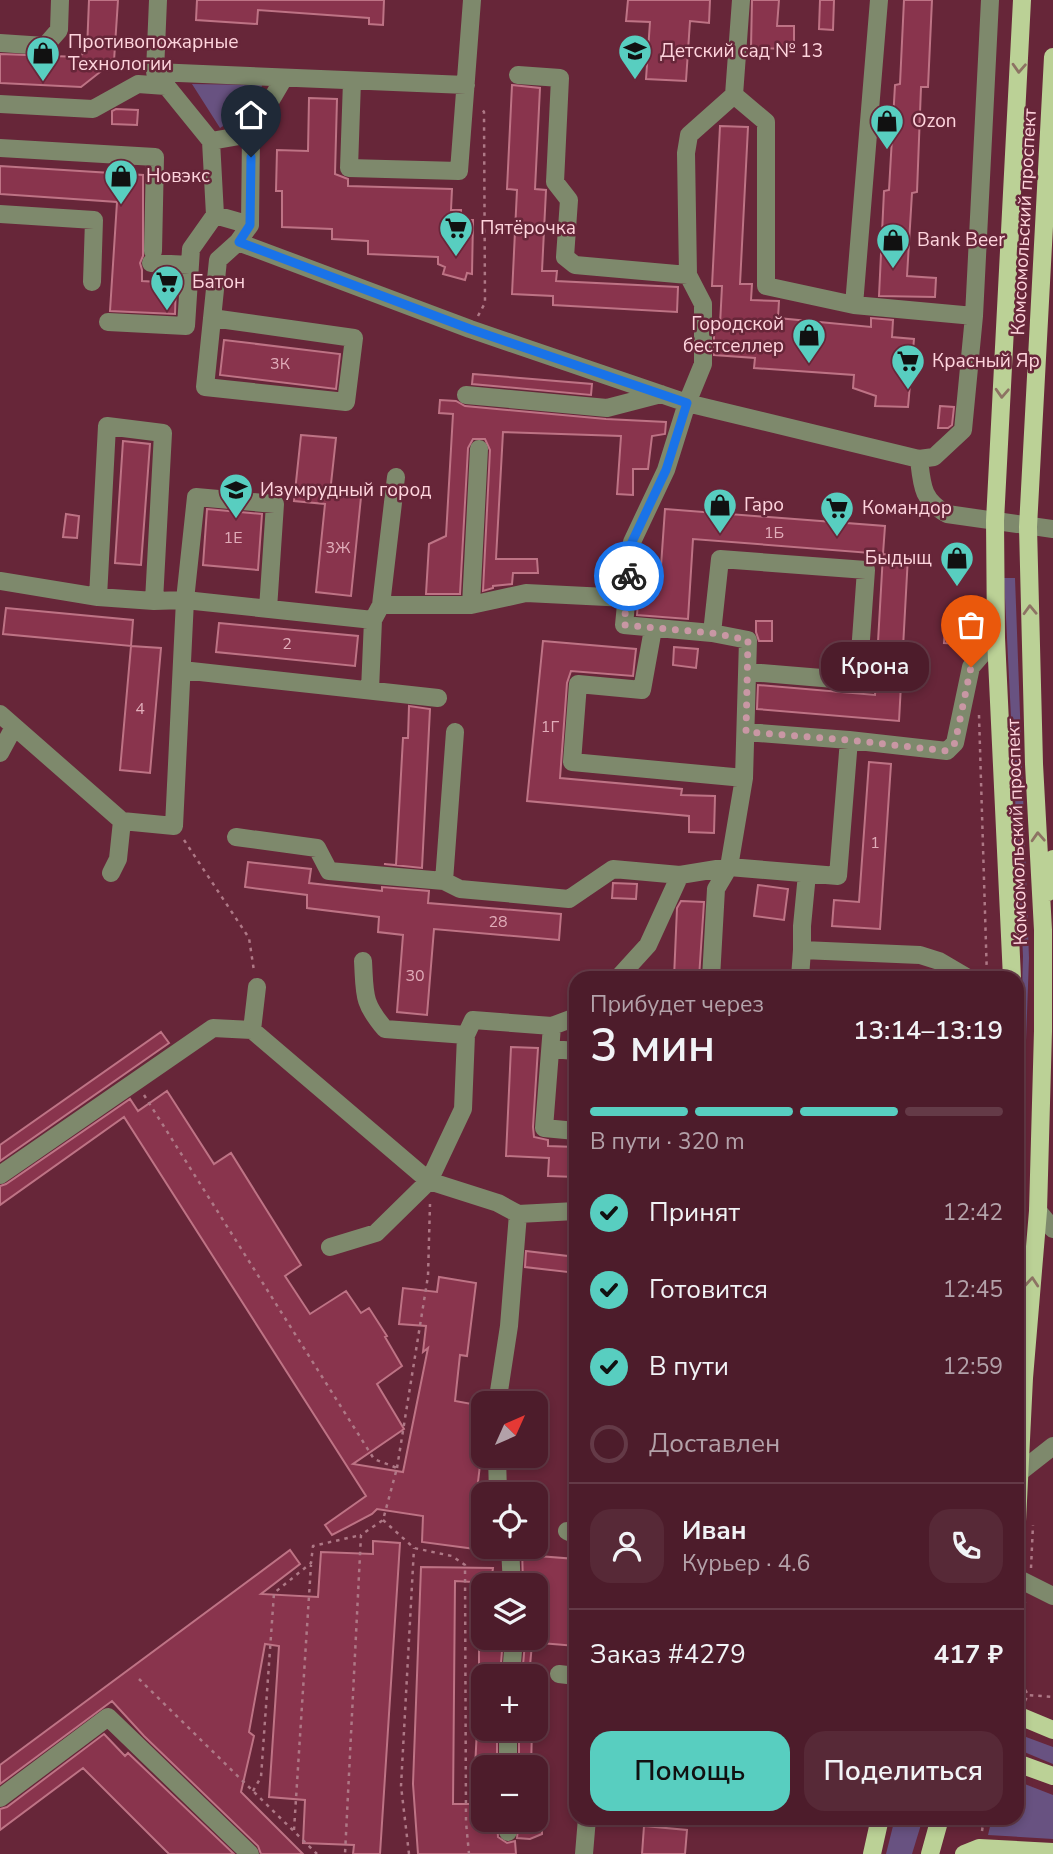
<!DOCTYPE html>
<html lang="ru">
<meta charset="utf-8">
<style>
body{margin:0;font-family:"Nunito Sans",sans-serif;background:#572937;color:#f1f3f6;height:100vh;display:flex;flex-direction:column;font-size:26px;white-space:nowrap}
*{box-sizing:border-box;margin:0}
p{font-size:23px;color:#b3a1a9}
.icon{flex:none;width:38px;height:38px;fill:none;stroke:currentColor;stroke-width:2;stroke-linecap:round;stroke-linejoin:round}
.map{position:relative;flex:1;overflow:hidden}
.sheet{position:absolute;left:569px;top:971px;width:455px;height:854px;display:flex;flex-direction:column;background:#4d1c2b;border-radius:21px;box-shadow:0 4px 10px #0003,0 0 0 2px #643a47}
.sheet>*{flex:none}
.needle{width:46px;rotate:45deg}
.tools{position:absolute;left:471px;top:1391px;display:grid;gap:14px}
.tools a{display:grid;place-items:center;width:77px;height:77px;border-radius:14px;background:#4d1c2b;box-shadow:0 4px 10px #0003,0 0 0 2px #643a47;font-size:35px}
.pin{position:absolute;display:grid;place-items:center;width:60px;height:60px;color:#fff;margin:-72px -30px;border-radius:50% 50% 50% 0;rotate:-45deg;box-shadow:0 0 7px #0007}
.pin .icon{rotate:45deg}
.courier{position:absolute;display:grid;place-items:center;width:70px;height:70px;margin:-35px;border:5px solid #1a73e8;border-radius:50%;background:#fff;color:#222;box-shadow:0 2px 9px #0007}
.bubble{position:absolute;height:49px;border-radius:21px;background:#4d1c2b;box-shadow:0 4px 10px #0003,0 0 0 2px #643a47;font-size:23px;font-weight:600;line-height:49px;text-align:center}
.headline em{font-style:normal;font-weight:600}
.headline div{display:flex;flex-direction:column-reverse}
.headline{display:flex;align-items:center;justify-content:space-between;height:119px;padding:0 21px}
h1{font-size:46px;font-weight:600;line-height:52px}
.bar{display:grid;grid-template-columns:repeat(4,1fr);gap:10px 7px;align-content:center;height:84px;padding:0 21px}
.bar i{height:9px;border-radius:5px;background:#643a47}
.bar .on{background:#58cec0}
.bar p{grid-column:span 4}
.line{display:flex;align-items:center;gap:18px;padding:0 21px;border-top:2px solid #643a47}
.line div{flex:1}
.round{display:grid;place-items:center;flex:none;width:74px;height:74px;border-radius:21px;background:#572937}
ol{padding:0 21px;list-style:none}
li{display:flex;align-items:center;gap:21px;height:77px}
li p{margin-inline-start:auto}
li .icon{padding:7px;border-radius:50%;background:#58cec0;color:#111;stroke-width:4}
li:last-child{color:#b3a1a9}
li i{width:38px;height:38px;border:4px solid #643a47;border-radius:50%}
.cta{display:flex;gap:14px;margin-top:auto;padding:14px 21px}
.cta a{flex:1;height:80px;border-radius:21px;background:#58cec0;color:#111;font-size:28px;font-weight:600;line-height:80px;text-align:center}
.cta a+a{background:#572937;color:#f1f3f6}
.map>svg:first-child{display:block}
.green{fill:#685281}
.building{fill:#89344d;stroke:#be7385;stroke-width:2}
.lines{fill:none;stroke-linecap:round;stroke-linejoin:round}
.path{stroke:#ae7886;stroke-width:2.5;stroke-dasharray:3.5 5;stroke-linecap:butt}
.minor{stroke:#7e896c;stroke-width:18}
.major{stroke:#bbd196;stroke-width:18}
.oneway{stroke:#8d7363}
.done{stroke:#c997a4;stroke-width:7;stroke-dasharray:0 12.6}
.route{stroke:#1a73e8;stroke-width:9}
.labels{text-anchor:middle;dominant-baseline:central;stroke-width:5;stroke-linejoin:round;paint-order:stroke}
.number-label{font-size:16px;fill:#e1acb9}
.poi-label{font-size:19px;fill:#fed4dd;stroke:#672639;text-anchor:start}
.street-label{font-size:19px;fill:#fed4dd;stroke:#672639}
</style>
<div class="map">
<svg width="1053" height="1854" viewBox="0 0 1053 1854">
<rect width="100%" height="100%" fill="#672639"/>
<path class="green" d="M192 84 262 85 258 104 220 128Z
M1004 578H1015L1029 958 1017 1291V1163L1023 956Z
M1018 1734 1053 1747V1764L1017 1749Z
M1017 1781 1053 1795V1839L988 1835 992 1818H1017Z
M895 1818H923L912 1854H886Z"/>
<path class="building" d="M89 0H118L114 61 81 87 0 83V54L79 57 87 50Z
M197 0H384L383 25 369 24V18L258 10 257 24 196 20Z
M628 0H710L709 23 690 21 686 81 646 79 650 22 626 21Z
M752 0H779L777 26H794V49L751 48Z
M820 0H834L833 30 819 29Z
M904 0H932L928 87H921L917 192 912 193 907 276 936 278 935 297 879 296 884 191 889 190 895 85 900 84Z
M512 85 540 88 535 189 546 190 542 271H557L556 281 678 287 677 312 553 305V296L512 294 517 190 507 189Z
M309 98 337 99 335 174 348 179V186L452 189 451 210H461V220H473L472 274 467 273 465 280 443 274 445 267 438 264V257L368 254V241L332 239V229L282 227V191H276L277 150 308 151Z
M116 109 138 110 137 125 112 124V111Z
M720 126 748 127 740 284H752L751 300 779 301 778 318 871 327V318L893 320 892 337 914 339 908 407 875 406 876 396 853 388 854 375 754 368 755 358 714 355V327L720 325 722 286H712Z
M0 166 143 175V256L140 263 142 270V281L176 283 175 314 110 311 117 202 0 194Z
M224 340 340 354 336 389 220 375Z
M473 374 592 384 591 395 472 384Z
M440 400 456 401 465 406 606 419 666 422 665 434 652 436 648 469H633V495L617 494 621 436 503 432 496 559H537L538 573H513L512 584 493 586V588L483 591 490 450 485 439H473L468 448 460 594H426L429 544 446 536 453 414 439 413Z
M940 406 954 407 952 425 948 428H938Z
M301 435 336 438 330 493 361 497 351 596 316 592 325 504 294 501Z
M123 441 150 444 141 565 115 563Z
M207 509 262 514 258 570 203 565Z
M665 509 885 526 883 554 693 539 688 619 637 615 641 565 661 566Z
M66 514 79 516 77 538 63 537Z
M883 554 908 556 899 721 757 709 758 685 875 695Z
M6 608 133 620 131 646 3 634Z
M946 615 964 617 962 644 944 643Z
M756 621H772V641H759L756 632Z
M219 623 358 636 355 666 216 652Z
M543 641 636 649 633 676 571 671 567 683 560 778 682 789 681 795 715 796 714 833 689 832V816L527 801Z
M131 646 161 648 150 773 120 770Z
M674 647 698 649 696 668 673 665Z
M409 706 430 709 422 868 384 864 396 865 403 738H408Z
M869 762 891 764 880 929 832 926 834 900 859 902Z
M248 862 311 869 309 883 382 891V887L429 891 428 903 561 914 559 940 434 929 427 1015 397 1012 403 935 378 932 379 917 307 908V895L245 887Z
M613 883 637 884 636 899 612 898Z
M758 885 788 889 784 920 754 916Z
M681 901 704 902 699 978H674L677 908Z
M161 1032 169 1043 0 1161V1145Z
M511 1047 538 1048 533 1127 534 1137 548 1140V1146L576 1147V1177L548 1176 549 1158 506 1156Z
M167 1091 214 1164 231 1153 301 1265 285 1276 310 1314 346 1291 361 1313 369 1308 387 1336 385 1337 402 1366 377 1384 404 1429 353 1464 403 1472 428 1348 423 1352 426 1326 399 1324 403 1288 437 1292 439 1277 476 1283 467 1356 460 1355 455 1401 483 1406V1440L472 1532 483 1534V1550L422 1542 423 1516 377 1509 372 1514 332 1535 325 1525 366 1496 124 1117 0 1205V1186L6 1184 130 1099 138 1111Z
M526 1251 576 1257V1273L525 1267Z
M373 1541 400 1543 380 1854H353L354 1845 303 1843 305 1800 269 1797 279 1646 265 1644 249 1732 254 1736 241 1792 303 1854H261L258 1846 144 1736 112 1701 0 1784V1765L290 1550 300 1564 261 1594 318 1597 321 1552 373 1554Z
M522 1547H539L538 1556 576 1559V1646L541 1643 546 1586H523Z
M421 1567 493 1568 491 1583 455 1581 453 1804H483V1820H497L498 1837 507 1843 515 1841 516 1854H418L413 1784Z
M479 1638H503L500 1676H479Z
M525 1643 532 1644 529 1676H522Z
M477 1729H497V1768H475Z
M519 1729H532L531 1768H519Z
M104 1734 125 1756 128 1753 234 1854H169L83 1768 0 1830V1809L7 1807Z
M519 1820H542V1834L530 1839 517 1838Z
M644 1826 687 1830 685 1854H642Z"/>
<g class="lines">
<path class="path" d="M478 316 485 303 484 112 481 108
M979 715 987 978
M184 840 249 938 254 971
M144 1095 374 1459 397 1468 383 1520 361 1535 345 1854
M397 1468 428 1276 430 1204
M383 1520 414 1548 452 1556 465 1565 466 1822 469 1854
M1031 1568 1033 1525
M1017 1636 1025 1602
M1017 1675 1028 1695
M139 1679 317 1854
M1025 1701 1028 1695 1053 1697
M253 1791 261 1777 274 1593 311 1563 313 1546 361 1535
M294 1830 311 1565
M982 1831 984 1818
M409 1854 401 1786 414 1548"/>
<path class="minor" d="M158 0 155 72 211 141 215 215 250 225 238 242 470 329 687 403 919 459C922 486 922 500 947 514L1053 529
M0 43 45 46 59 30 60 0
M155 72 466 85
M518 75 560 78 555 182 569 200 565 257 575 265 688 275
M352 81 349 168 459 171 472 0
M734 95 766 122V286L854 305 879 0
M0 104 93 109 138 84 166 86 162 81
M211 141 251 134 284 78
M0 148 155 157 153 251
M0 214 94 220 92 282
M250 225 251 134
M151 263 190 265
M854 305 974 316
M212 318 354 338 346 402 205 387 218 260 238 242
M108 322 186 326 191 249 215 215
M466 395 607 408 661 394
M919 459 934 457 963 430 974 316 990 0
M0 581 98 597 154 601 185 600 373 620
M98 597 107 426 163 433 154 601
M381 605H471L526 593 627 598
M471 605 479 449
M653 629 642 690 578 684 572 762 744 778
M712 633 720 559 866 570 858 681 749 672
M182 670 438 698
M370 690 373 620 381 605 396 477
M0 714 122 821 174 826 185 600 196 497 275 504 268 609
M746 732 849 740 947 751 955 743 971 667 996 638
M0 753 14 727
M236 837 317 848 329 871 444 881 460 889 569 899 613 869 680 875
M111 873 118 859 122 821
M807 874 802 926V950L920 955 939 961 968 978
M444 881 455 732
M363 961C365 994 362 1002 385 1029L466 1035
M618 978 648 945 680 875 729 867 838 876 849 740
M711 978 716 889 729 867 744 778 748 640 712 633 624 625 632 542 666 470 687 403 703 364V304L688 275 686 153 689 135 734 95 741 0
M800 978 802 950
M257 987 252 1030 429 1181 498 1203 518 1214 576 1211
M552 1026 544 1128 576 1131
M551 1049 576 1051
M0 1175 213 1028 252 1030
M1038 1211 1053 1229
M330 1247 376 1233 429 1181 463 1109 466 1035 473 1020 552 1026 576 1017
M497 1404 509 1326 518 1214
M497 1456 498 1494
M1020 1472 1053 1446
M567 1531 576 1535
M510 1547 512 1586
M1017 1578 1053 1596
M559 1674 576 1676
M511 1676 514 1638
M508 1768V1729
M0 1798 108 1717 250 1854
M508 1832V1820
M584 1854 587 1818"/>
<path class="major" d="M1048 892 1053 859
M1012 978 996 638 995 521 1022 0
M1017 1521 1024 1378 1038 1211 1043 1031V930L1034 764 1028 527 1053 57
M1017 1715 1053 1730
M1017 1763 1053 1776
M872 1854 880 1818
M930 1854 940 1818
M964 1854 979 1848 1053 1852"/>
</g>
<defs><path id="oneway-chevron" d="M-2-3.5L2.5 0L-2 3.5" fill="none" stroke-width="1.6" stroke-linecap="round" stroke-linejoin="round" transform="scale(1.75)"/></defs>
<g class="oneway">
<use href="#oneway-chevron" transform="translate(1019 68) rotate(93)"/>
<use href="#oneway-chevron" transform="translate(1002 393) rotate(93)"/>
<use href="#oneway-chevron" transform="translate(1030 610) rotate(-92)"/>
<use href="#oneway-chevron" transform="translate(1038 837) rotate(-93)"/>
<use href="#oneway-chevron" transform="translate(1032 1282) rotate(-85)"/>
</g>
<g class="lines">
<path class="done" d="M629 576 624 625 712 633 748 640 746 732 849 740 947 751 955 743 971 667"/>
<path class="route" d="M251 157 250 225 239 242 470 329 687 403 666 470 632 542 629 576"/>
</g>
<defs>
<g id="school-pin" transform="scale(1.75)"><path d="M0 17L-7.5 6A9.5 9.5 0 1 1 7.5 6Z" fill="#58cec0" stroke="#672639"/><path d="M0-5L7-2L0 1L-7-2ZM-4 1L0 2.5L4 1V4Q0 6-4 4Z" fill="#111"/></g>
<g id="shop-pin" transform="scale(1.75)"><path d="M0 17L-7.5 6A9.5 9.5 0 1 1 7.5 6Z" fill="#58cec0" stroke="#672639"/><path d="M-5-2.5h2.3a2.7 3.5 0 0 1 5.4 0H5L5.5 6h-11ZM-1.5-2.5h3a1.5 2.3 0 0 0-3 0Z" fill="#111"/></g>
<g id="supermarket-pin" transform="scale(1.75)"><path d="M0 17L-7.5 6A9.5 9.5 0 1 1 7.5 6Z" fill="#58cec0" stroke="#672639"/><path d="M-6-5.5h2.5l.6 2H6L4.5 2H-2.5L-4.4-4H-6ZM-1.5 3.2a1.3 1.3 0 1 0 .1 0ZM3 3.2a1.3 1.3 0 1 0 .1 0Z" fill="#111"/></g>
</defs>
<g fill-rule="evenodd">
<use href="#school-pin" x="635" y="51"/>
<use href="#shop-pin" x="43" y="53"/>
<use href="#shop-pin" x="887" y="121"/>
<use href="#shop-pin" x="121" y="176"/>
<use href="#supermarket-pin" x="456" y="228"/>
<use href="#shop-pin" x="893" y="240"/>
<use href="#supermarket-pin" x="167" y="282"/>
<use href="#shop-pin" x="809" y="335"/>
<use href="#supermarket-pin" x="908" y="361"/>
<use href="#school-pin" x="236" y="490"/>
<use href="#shop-pin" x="720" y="505"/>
<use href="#supermarket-pin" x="837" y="508"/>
<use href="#shop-pin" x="957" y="558"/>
</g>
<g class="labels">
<g class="number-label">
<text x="280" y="364">3К</text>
<text x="774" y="533">1Б</text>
<text x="233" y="538">1Е</text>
<text x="338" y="548">3Ж</text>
<text x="287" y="644">2</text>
<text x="140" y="709">4</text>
<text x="550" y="727">1Г</text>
<text x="875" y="843">1</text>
<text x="498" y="922">28</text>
<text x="415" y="976">30</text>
</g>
<g class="poi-label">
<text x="68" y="42">Противопожарные<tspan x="68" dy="22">Технологии</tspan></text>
<text x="660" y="51">Детский сад № 13</text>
<text x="912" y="121">Ozon</text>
<text x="146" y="176">Новэкс</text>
<text x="480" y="228">Пятёрочка</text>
<text x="917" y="240">Bank Beer</text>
<text x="192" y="282">Батон</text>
<text x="784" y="324" text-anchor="end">Городской<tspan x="784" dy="22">бестселлер</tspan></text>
<text x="932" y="361">Красный Яр</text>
<text x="260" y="490">Изумрудный город</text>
<text x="744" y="505">Гаро</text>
<text x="862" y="508">Командор</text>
<text x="932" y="558" text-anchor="end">Быдыщ</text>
</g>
<g class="street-label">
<text transform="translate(1024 222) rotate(-87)">Комсомольский проспект</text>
<text transform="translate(1017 832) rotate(-92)">Комсомольский проспект</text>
</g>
</g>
</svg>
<div class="tools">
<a><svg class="needle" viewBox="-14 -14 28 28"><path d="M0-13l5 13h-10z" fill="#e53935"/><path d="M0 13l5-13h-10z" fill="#b3a1a9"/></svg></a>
<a><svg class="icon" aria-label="locate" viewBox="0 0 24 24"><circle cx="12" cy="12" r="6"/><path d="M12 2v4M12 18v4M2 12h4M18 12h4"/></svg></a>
<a><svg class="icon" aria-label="layers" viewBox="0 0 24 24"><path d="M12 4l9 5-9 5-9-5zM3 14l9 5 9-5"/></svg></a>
<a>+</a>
<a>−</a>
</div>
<div class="pin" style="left:971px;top:667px;background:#ea580c"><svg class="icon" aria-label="bag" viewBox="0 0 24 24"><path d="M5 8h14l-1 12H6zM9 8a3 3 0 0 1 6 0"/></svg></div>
<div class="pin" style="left:251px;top:157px;background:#1f2937"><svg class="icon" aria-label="home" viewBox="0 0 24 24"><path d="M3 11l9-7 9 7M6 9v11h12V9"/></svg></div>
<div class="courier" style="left:629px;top:576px"><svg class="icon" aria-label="bike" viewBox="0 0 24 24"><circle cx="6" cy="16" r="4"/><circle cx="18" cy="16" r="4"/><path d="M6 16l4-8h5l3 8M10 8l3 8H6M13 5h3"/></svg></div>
<div class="bubble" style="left:821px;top:642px;width:108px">Крона</div>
<section class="sheet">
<div class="headline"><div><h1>3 мин</h1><p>Прибудет через</p></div><em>13:14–13:19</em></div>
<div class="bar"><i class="on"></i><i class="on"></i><i class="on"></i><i></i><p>В пути · 320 m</p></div>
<ol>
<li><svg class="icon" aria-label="check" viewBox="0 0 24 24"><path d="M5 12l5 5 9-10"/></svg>Принят<p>12:42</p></li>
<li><svg class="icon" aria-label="check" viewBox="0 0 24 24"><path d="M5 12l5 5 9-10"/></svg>Готовится<p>12:45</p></li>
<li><svg class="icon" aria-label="check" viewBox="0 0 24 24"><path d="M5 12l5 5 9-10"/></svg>В пути<p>12:59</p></li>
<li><i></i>Доставлен</li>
</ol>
<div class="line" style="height:126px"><a class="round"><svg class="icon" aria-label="person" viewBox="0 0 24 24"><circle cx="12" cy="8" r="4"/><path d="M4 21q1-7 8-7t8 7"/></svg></a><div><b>Иван</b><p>Курьер · 4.6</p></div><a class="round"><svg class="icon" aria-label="phone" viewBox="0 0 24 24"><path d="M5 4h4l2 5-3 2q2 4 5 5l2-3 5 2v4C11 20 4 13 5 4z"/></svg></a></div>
<div class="line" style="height:91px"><div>Заказ #4279</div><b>417 ₽</b></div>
<div class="cta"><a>Помощь</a><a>Поделиться</a></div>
</section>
</div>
